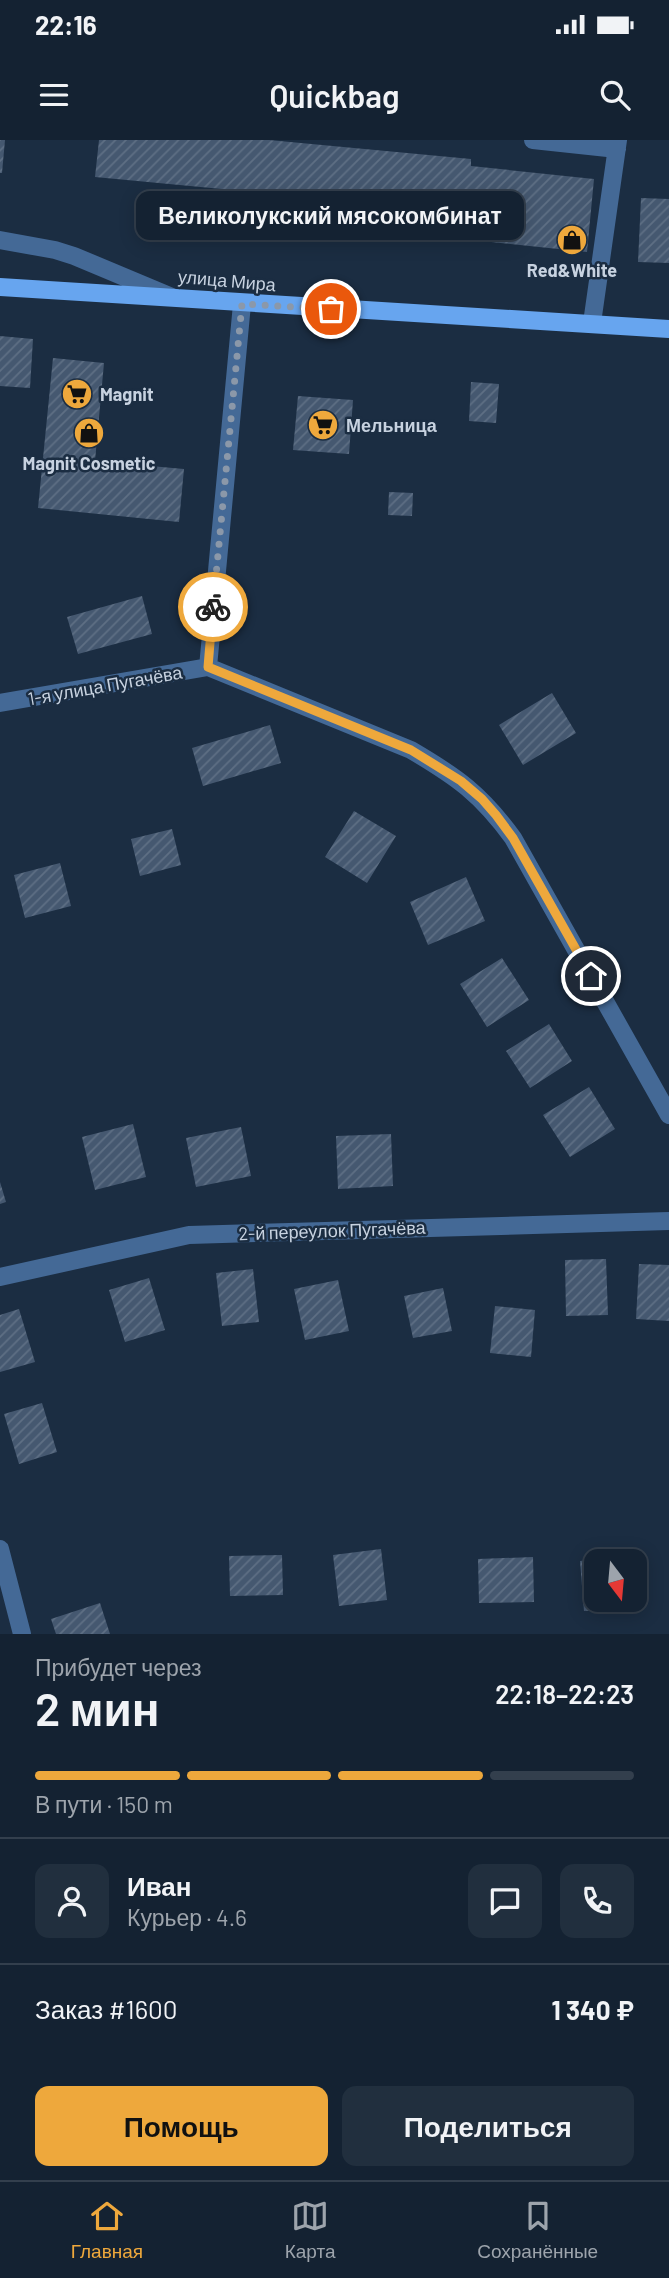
<!DOCTYPE html>
<html lang="ru">
<meta charset="utf-8">
<style>
body{margin:0;font-family:Barlow,sans-serif;background:#212f3e;color:#f1f3f6;height:100vh;display:flex;flex-direction:column;font-size:26px;white-space:nowrap}
*{box-sizing:border-box;margin:0}
p{font-size:23px;color:#9da4ac}
.icon{flex:none;width:38px;height:38px;fill:none;stroke:currentColor;stroke-width:2;stroke-linecap:round;stroke-linejoin:round}
.map{position:relative;height:1494px;overflow:hidden}
.sheet{display:flex;flex-direction:column;background:#142232;flex:1}
.sheet>*{flex:none}
.needle{width:46px;rotate:164deg}
.controls{position:absolute;left:584px;top:1409px;display:grid;gap:14px}
.controls a{display:grid;place-items:center;width:63px;height:63px;border-radius:14px;background:#142232;box-shadow:0 4px 18px #0003,0 0 0 2px #333f4d;font-size:35px}
.pin{position:absolute;display:grid;place-items:center;width:60px;height:60px;color:#fff;margin:-30px;border:4px solid #fff;border-radius:50%;box-shadow:0 2px 7px #0007}
.courier{position:absolute;display:grid;place-items:center;width:70px;height:70px;margin:-35px;border:5px solid #eea83c;border-radius:50%;background:#fff;color:#222;box-shadow:0 2px 9px #0007}
.bubble{position:absolute;height:49px;border-radius:14px;background:#142232;box-shadow:0 4px 18px #0003,0 0 0 2px #333f4d;font-size:23px;font-weight:600;line-height:49px;text-align:center}
.headline em{font-style:normal;font-weight:600}
.headline div{display:flex;flex-direction:column-reverse}
.headline{display:flex;align-items:center;justify-content:space-between;height:119px;padding:0 35px}
h1{font-size:46px;font-weight:600;line-height:52px}
.bar{display:grid;grid-template-columns:repeat(4,1fr);gap:10px 7px;align-content:center;height:84px;padding:0 35px}
.bar i{height:9px;border-radius:5px;background:#333f4d}
.bar .on{background:#eea83c}
.bar p{grid-column:span 4}
.line{display:flex;align-items:center;gap:18px;padding:0 35px;border-top:2px solid #333f4d}
.line div{flex:1}
.round{display:grid;place-items:center;flex:none;width:74px;height:74px;border-radius:14px;background:#212f3e}
.action{display:flex;gap:14px;margin-top:auto;padding:14px 35px}
.action a{flex:1;height:80px;border-radius:14px;background:#eea83c;color:#111;font-size:28px;font-weight:600;line-height:80px;text-align:center}
.action a+a{background:#212f3e;color:#f1f3f6}
.status{display:flex;justify-content:space-between;align-items:center;height:49px;padding:0 35px;background:#142232;direction:ltr}
.status svg{height:19px;fill:currentColor}
header{display:flex;justify-content:space-between;align-items:center;height:91px;padding:0 35px;background:#142232;font-size:32px;font-weight:600}
.tabs{display:flex;justify-content:space-around;align-items:center;height:98px;border-top:2px solid #333f4d;background:#142232;font-size:19px;color:#9da4ac}
.tabs a{display:grid;justify-items:center;gap:4px}
.tabs .on{color:#eea83c}
.map>svg:first-child{display:block}
.building{fill:url(#building-hatch)}
.lines{fill:none;stroke-linecap:round;stroke-linejoin:round}
.minor{stroke:#446996;stroke-width:18}
.major{stroke:#67a5ef;stroke-width:18}
.done{stroke:#8b98a9;stroke-width:7;stroke-dasharray:0 12.6}
.route{stroke:#eea83c;stroke-width:9}
.labels{text-anchor:middle;dominant-baseline:central;stroke-width:5;stroke-linejoin:round;paint-order:stroke}
.poi-label{font-size:18px;font-weight:bold;fill:#c7d2e0;stroke:#1b2d42}
.street-label{font-size:18px;fill:#c7d2e0;stroke:#1b2d42}
</style>
<div class="status"><b>22:16</b><svg viewBox="0 0 49 12"><path d="M0 12V9h3v3zM5 12V6h3v6zM10 12V3h3v9zM15 12V0h3v12zM26 1h20v11H26zM47 4h2v5h-2z"/></svg></div>
<header><svg class="icon" aria-label="menu" viewBox="0 0 24 24"><path d="M4 6h16M4 12h16M4 18h16"/></svg>Quickbag<svg class="icon" aria-label="search" viewBox="0 0 24 24"><circle cx="10" cy="10" r="6"/><path d="M15 15l6 6"/></svg></header>
<div class="map">
<svg width="669" height="1494" viewBox="0 0 669 1494">
<defs>
<pattern id="building-hatch" width="6" height="6" patternUnits="userSpaceOnUse" patternTransform="scale(1.75)"><rect width="6" height="6" fill="#455870"/><path d="M-1 1l2-2M0 6l6-6M5 7l2-2" fill="none" stroke="#5e6f84"/></pattern>
</defs>
<rect width="100%" height="100%" fill="#1b2d42"/>
<path class="building" d="M0 0H5L2 33H0Z
M99 0H269L471 19V26L594 39 587 112 463 99 466 72 95 37Z
M641 58 669 59V123L638 122Z
M0 196 33 199 30 248 0 246Z
M53 218 104 223 95 321 184 329 179 382 38 368Z
M471 242 499 244 496 283 469 281Z
M298 256 353 260 349 314 293 310Z
M389 352 413 353 412 376 388 375Z
M142 456 152 494 78 514 67 477Z
M552 553 576 593 523 625 499 585Z
M270 585 281 623 203 646 192 608Z
M354 671 396 696 367 743 325 717Z
M172 689 181 725 140 736 131 699Z
M60 723 71 766 25 778 14 735Z
M466 737 485 781 428 805 410 762Z
M502 818 529 860 487 887 460 844Z
M549 884 572 921 530 948 506 911Z
M589 947 615 989 570 1017 543 975Z
M133 984 146 1037 95 1050 82 997Z
M241 987 251 1036 196 1047 186 998Z
M391 994 393 1046 338 1049 336 996Z
M0 1042 6 1062 0 1064Z
M606 1119 608 1175 566 1176 565 1120Z
M639 1124 669 1125V1181L636 1179Z
M253 1129 259 1182 222 1186 216 1133Z
M149 1138 165 1190 125 1202 109 1150Z
M338 1140 349 1191 305 1200 294 1149Z
M443 1148 452 1191 413 1198 404 1156Z
M495 1166 535 1170 531 1217 490 1213Z
M19 1169 35 1222 0 1232V1175Z
M42 1263 57 1312 19 1324 4 1274Z
M381 1409 387 1460 339 1466 333 1415Z
M282 1415 283 1455 230 1456 229 1416Z
M634 1416V1421H601V1419Z
M533 1417 534 1462 479 1463 478 1419Z
M597 1419V1460H638V1466L584 1471 580 1421Z
M100 1463 110 1494H56L51 1479Z"/>
<g class="lines">
<path class="minor" d="M533 0 617 9
M0 100 55 110 74 116 172 157
M592 183 618 0
M208 527 242 164
M0 563 208 527 411 610C457 637 481 654 513 698L669 975
M0 1137 189 1095 669 1081
M0 1409 22 1494"/>
<path class="major" d="M0 147 669 189"/>
</g>
<g class="lines">
<path class="done" d="M213 467 242 164 331 169"/>
<path class="route" d="M213 467 208 527 411 610 461 641 482 659 496 675 513 698 591 836"/>
</g>
<defs>
<g id="shop-disc" transform="scale(1.575)"><circle r="9.5" fill="#eea83c" stroke="#1b2d42"/><path d="M-5-2.5h2.3a2.7 3.5 0 0 1 5.4 0H5L5.5 6h-11ZM-1.5-2.5h3a1.5 2.3 0 0 0-3 0Z" fill="#111"/></g>
<g id="supermarket-disc" transform="scale(1.575)"><circle r="9.5" fill="#eea83c" stroke="#1b2d42"/><path d="M-6-5.5h2.5l.6 2H6L4.5 2H-2.5L-4.4-4H-6ZM-1.5 3.2a1.3 1.3 0 1 0 .1 0ZM3 3.2a1.3 1.3 0 1 0 .1 0Z" fill="#111"/></g>
</defs>
<g fill-rule="evenodd">
<use href="#shop-disc" x="572" y="100"/>
<use href="#supermarket-disc" x="77" y="254"/>
<use href="#supermarket-disc" x="323" y="285"/>
<use href="#shop-disc" x="89" y="293"/>
</g>
<g class="labels">
<g class="poi-label">
<text x="572" y="130">Red&amp;White</text>
<text x="100" y="254" text-anchor="start">Magnit</text>
<text x="346" y="285" text-anchor="start">Мельница</text>
<text x="89" y="323">Magnit Cosmetic</text>
</g>
<g class="street-label">
<text transform="translate(227 140) rotate(5)">улица Мира</text>
<text transform="translate(105 545) rotate(-10)">1-я улица Пугачёва</text>
<text transform="translate(332 1090) rotate(-2)">2-й переулок Пугачёва</text>
</g>
</g>
</svg>
<div class="controls">
<a><svg class="needle" viewBox="-14 -14 28 28"><path d="M0-13l5 13h-10z" fill="#e53935"/><path d="M0 13l5-13h-10z" fill="#9da4ac"/></svg></a>
</div>
<div class="pin" style="left:331px;top:169px;background:#ea580c"><svg class="icon" aria-label="bag" viewBox="0 0 24 24"><path d="M5 8h14l-1 12H6zM9 8a3 3 0 0 1 6 0"/></svg></div>
<div class="pin" style="left:591px;top:836px;background:#1f2937"><svg class="icon" aria-label="home" viewBox="0 0 24 24"><path d="M3 11l9-7 9 7M6 9v11h12V9"/></svg></div>
<div class="courier" style="left:213px;top:467px"><svg class="icon" aria-label="bike" viewBox="0 0 24 24"><circle cx="6" cy="16" r="4"/><circle cx="18" cy="16" r="4"/><path d="M6 16l4-8h5l3 8M10 8l3 8H6M13 5h3"/></svg></div>
<div class="bubble" style="left:136px;top:51px;width:388px">Великолукский мясокомбинат</div>
</div>
<section class="sheet">
<div class="headline"><div><h1>2 мин</h1><p>Прибудет через</p></div><em>22:18–22:23</em></div>
<div class="bar"><i class="on"></i><i class="on"></i><i class="on"></i><i></i><p>В пути · 150 m</p></div>
<div class="line" style="height:126px"><a class="round"><svg class="icon" aria-label="person" viewBox="0 0 24 24"><circle cx="12" cy="8" r="4"/><path d="M4 21q1-7 8-7t8 7"/></svg></a><div><b>Иван</b><p>Курьер · 4.6</p></div><a class="round"><svg class="icon" aria-label="chat" viewBox="0 0 24 24"><path d="M4 5h16v11H9l-5 4z"/></svg></a><a class="round"><svg class="icon" aria-label="phone" viewBox="0 0 24 24"><path d="M5 4h4l2 5-3 2q2 4 5 5l2-3 5 2v4C11 20 4 13 5 4z"/></svg></a></div>
<div class="line" style="height:91px"><div>Заказ #1600</div><b>1 340 ₽</b></div>
<div class="action"><a>Помощь</a><a>Поделиться</a></div>
</section>
<nav class="tabs">
<a class="on"><svg class="icon" aria-label="home" viewBox="0 0 24 24"><path d="M3 11l9-7 9 7M6 9v11h12V9"/></svg>Главная</a>
<a><svg class="icon" aria-label="map" viewBox="0 0 24 24"><path d="M3 6l6-2 6 2 6-2v14l-6 2-6-2-6 2zM9 4v14M15 6v14"/></svg>Карта</a>
<a><svg class="icon" aria-label="saved" viewBox="0 0 24 24"><path d="M7 4h10v16l-5-4-5 4z"/></svg>Сохранённые</a>
</nav>
